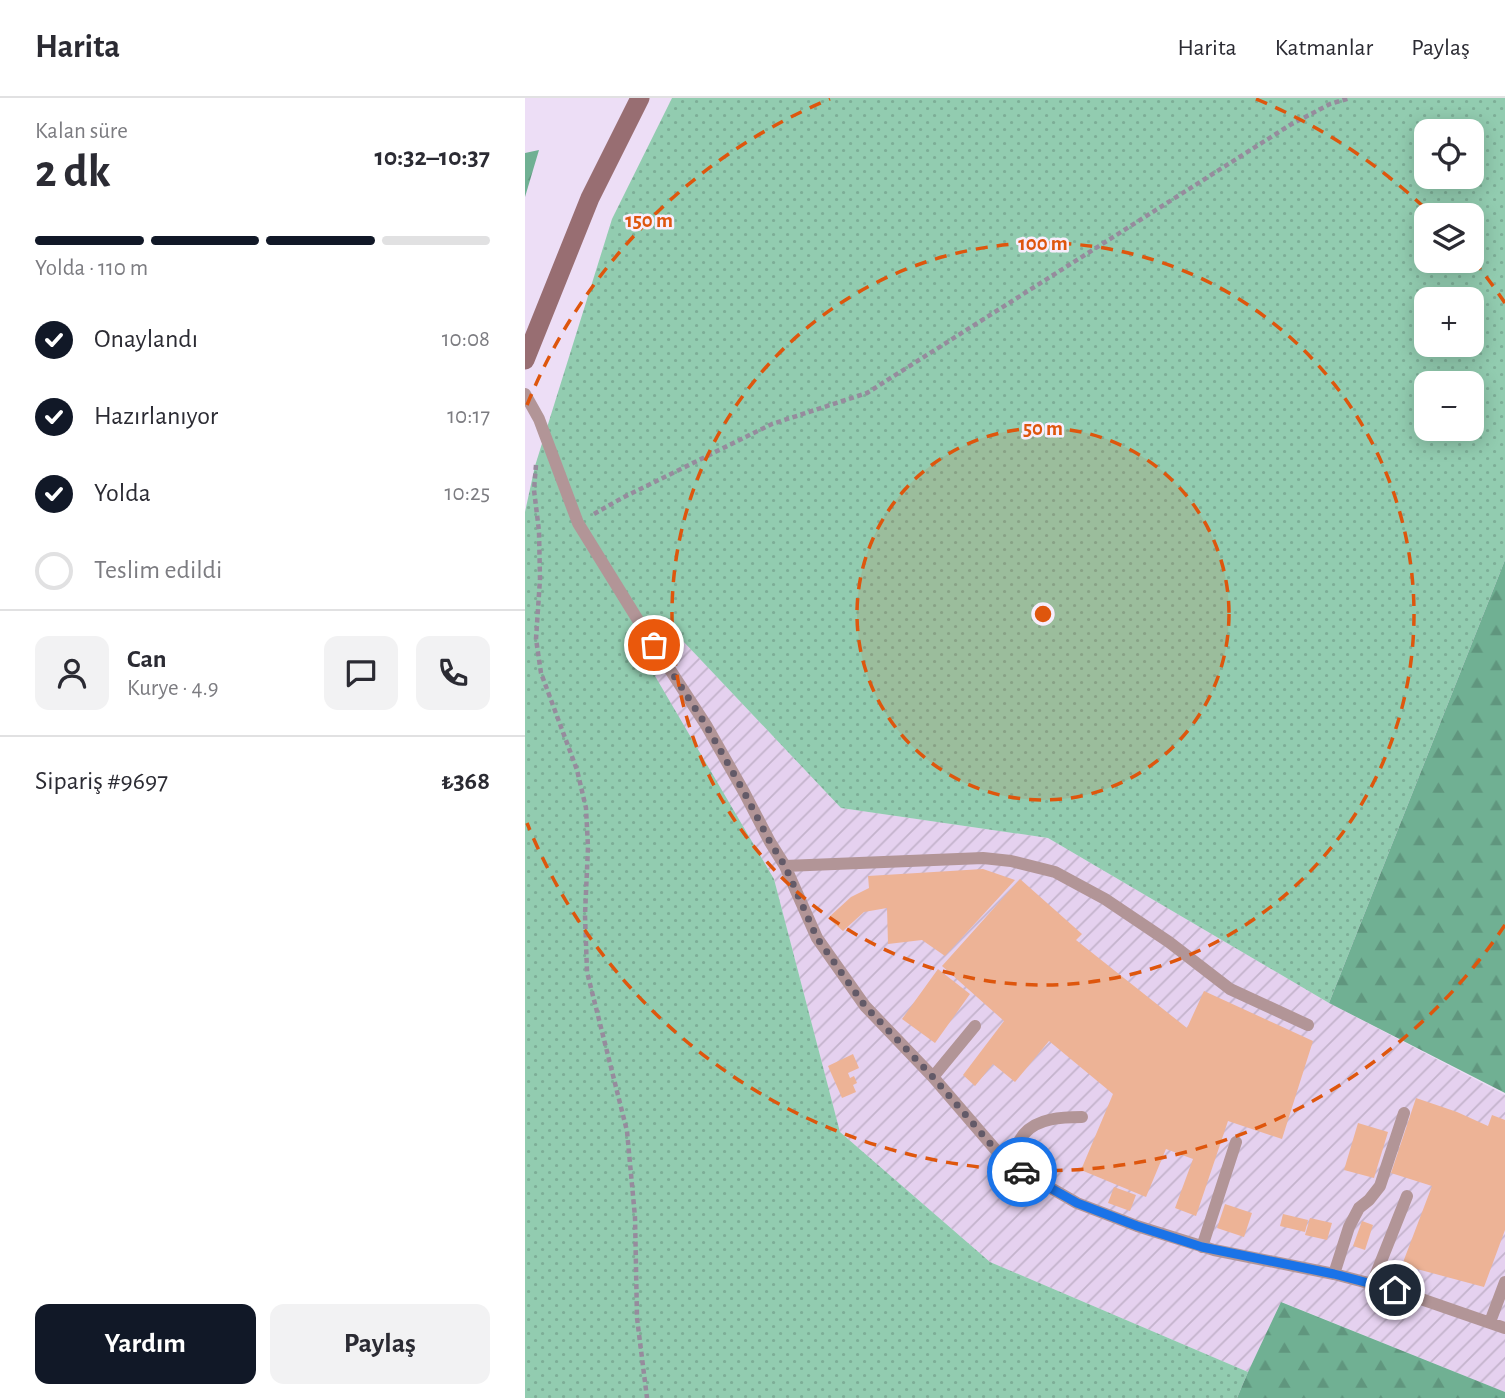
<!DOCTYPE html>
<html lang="tr">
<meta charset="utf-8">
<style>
body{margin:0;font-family:"Alegreya Sans",sans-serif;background:#f2f2f3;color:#2b2b33;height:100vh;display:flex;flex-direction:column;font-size:26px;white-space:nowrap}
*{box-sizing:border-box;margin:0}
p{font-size:23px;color:#7c7c81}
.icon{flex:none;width:38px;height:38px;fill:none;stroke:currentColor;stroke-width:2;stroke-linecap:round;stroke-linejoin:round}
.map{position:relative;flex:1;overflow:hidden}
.drawer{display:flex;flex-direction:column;background:#fff;width:525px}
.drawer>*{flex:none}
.buttons{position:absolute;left:889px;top:21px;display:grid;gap:14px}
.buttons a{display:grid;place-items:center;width:70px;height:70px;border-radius:14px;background:#fff;box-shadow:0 4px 18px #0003;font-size:35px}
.pin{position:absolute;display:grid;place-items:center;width:60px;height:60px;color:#fff;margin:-30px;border:4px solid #fff;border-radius:50%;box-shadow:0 2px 7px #0007}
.courier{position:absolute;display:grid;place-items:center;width:70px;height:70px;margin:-35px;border:5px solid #1a73e8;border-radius:50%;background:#fff;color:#222;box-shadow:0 2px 9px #0007}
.summary em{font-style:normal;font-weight:700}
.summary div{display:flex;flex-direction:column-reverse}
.summary{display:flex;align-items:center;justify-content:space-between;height:119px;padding:0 35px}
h1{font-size:46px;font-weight:700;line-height:52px}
.bar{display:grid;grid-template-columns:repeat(4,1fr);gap:10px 7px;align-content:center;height:84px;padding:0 35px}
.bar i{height:9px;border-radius:5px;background:#e1e1e2}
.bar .on{background:#111827}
.bar p{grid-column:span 4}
.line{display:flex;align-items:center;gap:18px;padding:0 35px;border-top:2px solid #e1e1e2}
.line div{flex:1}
.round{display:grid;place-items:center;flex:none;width:74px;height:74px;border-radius:14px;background:#f2f2f3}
ol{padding:0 35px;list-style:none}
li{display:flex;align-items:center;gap:21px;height:77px}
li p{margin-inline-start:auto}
li .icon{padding:7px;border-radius:50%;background:#111827;color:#fff;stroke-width:4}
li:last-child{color:#7c7c81}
li i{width:38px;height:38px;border:4px solid #e1e1e2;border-radius:50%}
.cta{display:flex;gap:14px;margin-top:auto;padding:14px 35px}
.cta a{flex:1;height:80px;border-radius:14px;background:#111827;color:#fff;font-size:28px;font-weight:700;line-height:80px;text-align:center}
.cta a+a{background:#f2f2f3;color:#2b2b33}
header{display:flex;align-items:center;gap:42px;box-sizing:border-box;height:98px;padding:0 35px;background:#fff;border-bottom:2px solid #e1e1e2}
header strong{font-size:33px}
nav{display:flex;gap:38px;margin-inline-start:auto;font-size:24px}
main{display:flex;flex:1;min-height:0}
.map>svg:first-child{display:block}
.industrial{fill:url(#industrial-furrows)}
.grass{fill:url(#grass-dots);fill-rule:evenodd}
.forest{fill:url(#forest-firs)}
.building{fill:#edb396}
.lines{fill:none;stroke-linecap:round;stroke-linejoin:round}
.path{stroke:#968b9d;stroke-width:4.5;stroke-dasharray:5 3.5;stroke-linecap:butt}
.service{stroke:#b29597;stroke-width:12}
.secondary{stroke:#986e72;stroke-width:19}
.done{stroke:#635a68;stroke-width:7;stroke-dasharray:0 12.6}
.route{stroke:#1a73e8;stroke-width:9}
.ring{fill:none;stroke:#de560d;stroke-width:3.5;stroke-dasharray:12 9}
.centre{fill:#de560d;stroke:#f7edfc;stroke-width:3.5}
.ring-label{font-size:21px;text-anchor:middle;font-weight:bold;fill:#de560d;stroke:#f7edfc;stroke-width:5;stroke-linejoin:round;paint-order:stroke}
</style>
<header>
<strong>Harita</strong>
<nav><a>Harita</a><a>Katmanlar</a><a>Paylaş</a></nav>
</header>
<main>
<section class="drawer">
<div class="summary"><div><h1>2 dk</h1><p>Kalan süre</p></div><em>10:32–10:37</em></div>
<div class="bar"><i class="on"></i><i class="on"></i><i class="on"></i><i></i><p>Yolda · 110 m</p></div>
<ol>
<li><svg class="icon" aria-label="check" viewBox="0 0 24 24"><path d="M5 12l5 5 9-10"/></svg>Onaylandı<p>10:08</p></li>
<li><svg class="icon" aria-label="check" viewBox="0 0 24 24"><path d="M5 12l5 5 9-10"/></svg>Hazırlanıyor<p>10:17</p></li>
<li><svg class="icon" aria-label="check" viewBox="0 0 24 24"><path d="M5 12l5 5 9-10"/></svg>Yolda<p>10:25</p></li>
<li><i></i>Teslim edildi</li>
</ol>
<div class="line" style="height:126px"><a class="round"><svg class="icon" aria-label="person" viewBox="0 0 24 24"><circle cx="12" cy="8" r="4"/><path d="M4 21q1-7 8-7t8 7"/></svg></a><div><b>Can</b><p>Kurye · 4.9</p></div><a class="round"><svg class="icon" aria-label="chat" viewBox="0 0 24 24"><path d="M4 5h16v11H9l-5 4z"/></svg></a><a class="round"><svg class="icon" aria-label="phone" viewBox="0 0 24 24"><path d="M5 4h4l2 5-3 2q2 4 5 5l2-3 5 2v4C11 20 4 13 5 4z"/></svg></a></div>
<div class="line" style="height:91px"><div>Sipariş #9697</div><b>₺368</b></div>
<div class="cta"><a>Yardım</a><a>Paylaş</a></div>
</section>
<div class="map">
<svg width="980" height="1300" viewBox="0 0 980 1300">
<defs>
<pattern id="industrial-furrows" width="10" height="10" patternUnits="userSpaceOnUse" patternTransform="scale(1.75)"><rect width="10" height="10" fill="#e5d1ef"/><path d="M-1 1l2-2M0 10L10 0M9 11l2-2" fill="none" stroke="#c4b3cc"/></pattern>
<pattern id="grass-dots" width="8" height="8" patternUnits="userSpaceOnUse" patternTransform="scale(1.75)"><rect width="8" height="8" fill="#92ccb0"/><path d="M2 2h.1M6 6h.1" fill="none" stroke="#7dae97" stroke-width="1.8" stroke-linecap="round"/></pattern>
<pattern id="forest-firs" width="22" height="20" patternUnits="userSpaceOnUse" patternTransform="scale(1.75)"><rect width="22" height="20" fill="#70b093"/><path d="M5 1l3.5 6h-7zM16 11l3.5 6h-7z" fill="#60967e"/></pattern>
</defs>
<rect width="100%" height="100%" fill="#eddef6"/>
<path class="industrial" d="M157 542 316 710 523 740 804 905 980 997V1294L757 1204 723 1274 465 1164 315 1034 249 781 129 578Z"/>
<path class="grass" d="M147 0H980V462L804 905 523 740 316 710 157 542 130 578 249 781 315 1034 465 1164 723 1274 712 1300H0V414L10 368 87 121ZM901 33H947V79H901ZM901 117H947V163H901ZM901 201H947V247H901ZM901 285H947V331H901Z"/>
<path class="forest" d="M14 52 0 99V55Z
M980 462V995L804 905Z
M756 1204 980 1294V1300H712L723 1274Z"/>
<path class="building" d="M458 771 490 782 420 858 397 842 363 846 362 810 339 814 318 833 303 820 326 799 344 790 343 778Z
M495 781 557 836 551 842 662 930 679 893 788 943 757 1041 703 1023 671 1118 650 1110 668 1061 641 1051 621 1099 556 1072 588 996 524 943 490 984 468 966 450 988 438 977 479 923 417 868Z
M413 871 445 896 410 945 377 921Z
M328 956 334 970 323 975 325 980 329 978 332 985 328 987 331 994 317 1000 303 968Z
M891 1000 932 1014 963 1028 967 1017 980 1022V1132L959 1189 877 1167 907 1088 866 1075Z
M833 1025 863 1034 849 1080 819 1072Z
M589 1089 611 1097 605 1113 583 1105Z
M700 1106 727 1115 719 1139 692 1130Z
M758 1116 783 1122 780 1134 755 1128Z
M785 1120 807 1125 802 1142 780 1137Z
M837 1123 848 1127 840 1152 828 1148Z"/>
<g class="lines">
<path class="path" d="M11 367 9 392 14 433 15 481 11 541 16 575 52 672 61 710 63 749 60 817 62 874 102 1033 110 1119 112 1220 122 1300
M69 416 97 400 247 326 342 295 765 27 805 6 825 0"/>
<path class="service" d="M0 296 14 321 53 425 116 527 181 627 219 694 245 744 260 768 292 840 340 908 408 979 482 1065 552 1105 612 1128 689 1152 809 1176 870 1192 980 1230
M260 768 458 760 486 763 530 774 580 801 644 844 705 891 783 927
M408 979 450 928
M482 1065C487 1056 492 1045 499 1036 512 1020 538 1019 557 1019
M677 1149 711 1044
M809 1176 824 1129 834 1110 844 1102 855 1088 879 1015
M847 1186 882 1098
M965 1224 980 1184"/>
<path class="secondary" d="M0 262 65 100 115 0"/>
</g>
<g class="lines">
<path class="done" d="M129 547 181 627 219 694 245 744 260 768 292 840 340 908 408 979 482 1065 497 1074"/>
<path class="route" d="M497 1074 552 1105 612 1128 677 1149 809 1176 870 1192"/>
</g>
<circle cx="518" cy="516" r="186" fill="#de560d" fill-opacity=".12"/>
<g class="ring">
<circle cx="518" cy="516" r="186"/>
<circle cx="518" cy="516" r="371"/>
<path d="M980 827A557 557 0 0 1 2 725M2 307A557 557 0 0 1 305 1M731 1A557 557 0 0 1 905 115M948 162A557 557 0 0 1 980 205"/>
</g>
<circle cx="518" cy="516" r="10" class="centre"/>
<g class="ring-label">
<text x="124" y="129">150 m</text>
<text x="518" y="152">100 m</text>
<text x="518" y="337">50 m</text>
</g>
</svg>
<div class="buttons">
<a><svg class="icon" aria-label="locate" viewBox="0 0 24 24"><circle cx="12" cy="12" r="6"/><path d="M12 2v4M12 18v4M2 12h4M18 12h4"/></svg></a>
<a><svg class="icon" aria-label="layers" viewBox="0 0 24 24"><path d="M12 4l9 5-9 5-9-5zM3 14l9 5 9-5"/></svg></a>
<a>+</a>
<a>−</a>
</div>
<div class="pin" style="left:129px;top:547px;background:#ea580c"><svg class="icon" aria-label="bag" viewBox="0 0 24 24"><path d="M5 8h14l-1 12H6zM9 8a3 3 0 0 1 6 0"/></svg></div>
<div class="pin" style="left:870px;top:1192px;background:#1f2937"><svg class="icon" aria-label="home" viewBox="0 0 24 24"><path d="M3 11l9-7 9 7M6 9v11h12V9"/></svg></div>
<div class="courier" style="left:497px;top:1074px"><svg class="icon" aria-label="car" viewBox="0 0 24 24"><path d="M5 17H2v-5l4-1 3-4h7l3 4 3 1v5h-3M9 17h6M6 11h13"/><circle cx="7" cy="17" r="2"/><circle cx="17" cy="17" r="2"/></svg></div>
</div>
</main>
